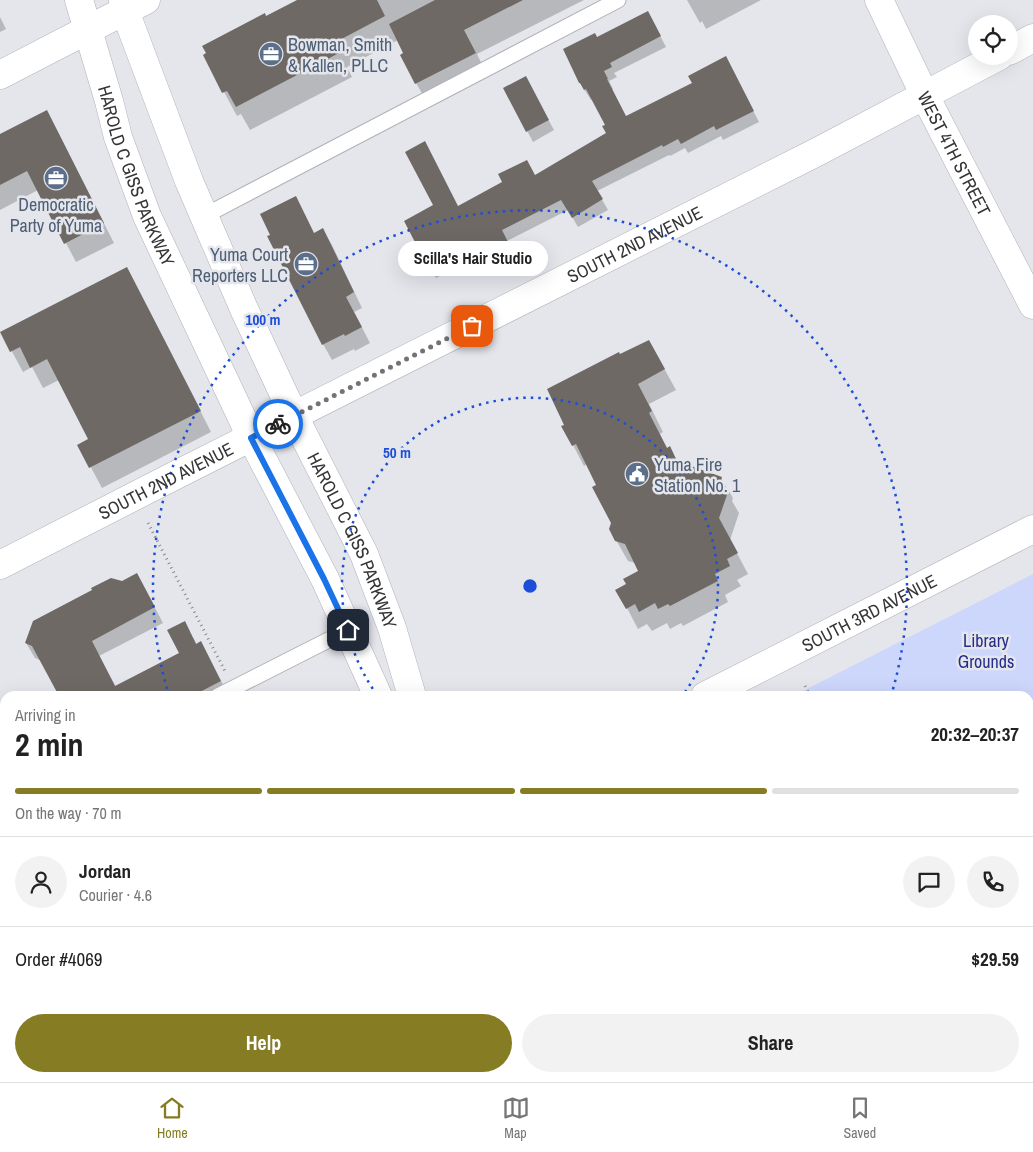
<!DOCTYPE html>
<meta charset="utf-8">
<style>
body{margin:0;font-family:"Archivo Narrow",sans-serif;background:#f2f2f2;color:#222;height:100vh;display:flex;flex-direction:column;font-size:19px;white-space:nowrap}
*{box-sizing:border-box;margin:0}
p{font-size:16px;color:#767676}
.icon{flex:none;width:28px;height:28px;fill:none;stroke:currentColor;stroke-width:2;stroke-linecap:round;stroke-linejoin:round}
.map{position:relative;flex:1;overflow:hidden}
.side{position:absolute;left:0px;top:691px;width:1034px;height:391px;display:flex;flex-direction:column;background:#fff;border-radius:15px 15px 0 0;box-shadow:0 5px 20px #0002}
.side>*{flex:none}
.tools{position:absolute;left:968px;top:15px;display:grid;gap:10px}
.tools a{display:grid;place-items:center;width:50px;height:50px;border-radius:50%;background:#fff;box-shadow:0 5px 20px #0002;font-size:25px}
.pin{position:absolute;display:grid;place-items:center;width:42px;height:42px;color:#fff;margin:-21px;border-radius:10px;box-shadow:0 2px 8px #0006}
.courier{position:absolute;display:grid;place-items:center;width:50px;height:50px;margin:-25px;border:4px solid #1a73e8;border-radius:50%;background:#fff;color:#222;box-shadow:0 1px 6px #0007}
.bubble{position:absolute;height:35px;border-radius:18px;background:#fff;box-shadow:0 5px 20px #0002;font-size:16px;font-weight:800;line-height:35px;text-align:center}
.summary em{font-style:normal;font-weight:800}
.summary div{display:flex;flex-direction:column-reverse}
.summary{display:flex;align-items:center;justify-content:space-between;height:85px;padding:0 15px}
h1{font-size:32px;font-weight:800;line-height:38px}
.bar{display:grid;grid-template-columns:repeat(4,1fr);gap:8px 5px;align-content:center;height:60px;padding:0 15px}
.bar i{height:6px;border-radius:4px;background:#e0e0e0}
.bar .active{background:#857c23}
.bar p{grid-column:span 4}
.line{display:flex;align-items:center;gap:12px;padding:0 15px;border-top:1px solid #e0e0e0}
.line div{flex:1}
.round{display:grid;place-items:center;flex:none;width:52px;height:52px;border-radius:26px;background:#f2f2f2}
.action{display:flex;gap:10px;margin-top:auto;padding:10px 15px}
.action a{flex:1;height:58px;border-radius:30px;background:#857c23;color:#fff;font-size:20px;font-weight:800;line-height:58px;text-align:center}
.action a+a{background:#f2f2f2;color:#222}
.menu{display:flex;justify-content:space-around;align-items:center;height:70px;border-top:1px solid #e0e0e0;background:#fff;font-size:14px;color:#767676}
.menu a{display:grid;justify-items:center;gap:2px}
.menu .active{color:#857c23}
.map>svg:first-child{display:block}
.green{fill:#ccd7fb}
.shadow{fill:#0003}
.building{fill:#6e6965}
.lines{fill:none;stroke-linecap:round;stroke-linejoin:round}
.lane-casing{stroke:#b0b2b7;stroke-width:17}
.street-casing{stroke:#b0b2b7;stroke-width:29}
.secondary-casing{stroke:#b0b2b7;stroke-width:29}
.primary-casing{stroke:#b0b2b7;stroke-width:29}
.path{stroke:#87878c;stroke-width:3;stroke-dasharray:1 4;stroke-linecap:butt}
.lane{stroke:#fff;stroke-width:15}
.street{stroke:#fff;stroke-width:28}
.secondary{stroke:#fff;stroke-width:28}
.primary{stroke:#fff;stroke-width:28}
.done{stroke:#727377;stroke-width:5;stroke-dasharray:0 9}
.route{stroke:#1a73e8;stroke-width:6}
.ring{fill:none;stroke:#1d4ed8;stroke-width:2.5;stroke-dasharray:2.5 5}
.labels{text-anchor:middle;dominant-baseline:central;stroke-width:5;stroke-linejoin:round;paint-order:stroke}
.service-label{font-size:18px;fill:#4e5e75;stroke:#e4e6ec;text-anchor:start}
.street-label{font-size:18px;fill:#353538;stroke:#e4e6ec}
.park-label{font-size:18px;fill:#252e8c;stroke:#e4e6ec}
.centre{fill:#1d4ed8;stroke:#e4e6ec;stroke-width:2.5}
.ring-label{font-size:15px;text-anchor:middle;font-weight:bold;fill:#1d4ed8;stroke:#e4e6ec;stroke-width:5;stroke-linejoin:round;paint-order:stroke}
</style>
<div class="map">
<svg width="1033" height="1082" viewBox="0 0 1033 1082">
<rect width="100%" height="100%" fill="#e4e6ec"/>
<path class="green" d="M1033 574V965L1029 967V696H793Z
M620 1078H813L804 1082H622Z"/>
<path class="shadow" d="M299 0H584L477 54 488 77 430 107 416 83 405 54 398 40 347 67 352 77 250 130 241 114 237 116 204 55 266 17Z
M687 0H761L706 29 702 21 700 23Z
M0 17 6 29 0 32Z
M653 22 666 47 614 73 617 77 609 81 613 89 612 90 626 118 731 68 759 122 723 140 721 136 688 153 685 148 670 156 669 155 597 191 608 210 578 227 568 210 507 241 516 258 489 272 488 270 480 274 472 259 436 278 430 268 458 207 535 177 607 133 606 126 593 99 591 100 580 83 597 38Z
M531 88 554 130 533 142 505 89Z
M57 131 114 243 76 262 38 190 0 210V136Z
M304 213 314 234 323 230 332 245 362 308 354 312 370 343 355 351 354 349 332 360 323 344Z
M127 269 138 289 211 432 102 488 79 445 90 440 59 380 43 388 32 367 23 372 2 333Z
M660 361 676 390 649 404 663 432 660 434 667 449 678 463 721 478 733 498 732 501 739 513 730 540 748 574 737 580 741 586 725 595 728 602 683 626 681 623 670 629 667 623 652 631 647 624 638 629 627 608V585L640 571 636 563 628 561 616 540 613 523 598 486 587 464 584 466 573 445Z
M137 574 163 623 99 656 116 687 181 654 193 637 197 645 209 658 229 696H60L42 661 35 658 26 643 122 582Z
M5 740V784H3L5 788V812L0 815V743Z
M1033 1072V1082H1013L1021 1078H1029V1074Z"/>
<path class="building" d="M297 0H377L385 16 334 43 339 53 236 107 227 91 222 93 203 55 206 53 202 46 265 13 266 16Z
M435 0H523L464 30 476 53 415 84 400 55 403 53 389 24Z
M648 11 661 36 610 63 612 67 604 71 608 79H607L626 116 692 83 688 76 726 56 754 111 716 130 714 126 681 144 678 139 663 147 662 145 592 181 603 199 572 218 561 200 502 230 511 248 482 262 481 261 473 265 465 250 429 269 404 221 433 205 405 152 425 141 458 206 502 182 498 174 527 160 535 175 606 133 602 126 605 125 586 89 584 90 580 83H579L563 49 595 33 597 37Z
M526 76 549 120 526 132 503 88Z
M47 110 104 223 64 244 27 171 0 185V134Z
M296 196 314 233 323 228 354 292 346 297 362 327 345 336 344 334 322 345 267 236 270 235 260 214Z
M127 267 201 411 89 468 77 445 88 439 47 359 30 368 20 347 10 352 0 332Z
M649 340 665 369 638 384 652 411 649 413 667 448 670 446 677 461 722 477 719 487 728 492 719 518 738 553 727 559 730 566 715 574 718 581 670 606 668 604 658 609 655 603 639 612 635 604 626 609 615 590 626 584 623 579 638 571 625 544 615 541 609 529 611 523 592 487 596 485 576 444 572 446 561 426 564 425 547 389 619 352 620 354Z
M137 573 155 607 92 641 115 686 179 653 167 630 185 621 196 644 201 641 221 681 192 696H59L32 646 25 643 33 621 92 590 91 588 111 578 122 581Z"/>
<g class="lines">
<g class="lane-casing">
<path id="lane" d="M204 216 618 0
M218 696 348 630
M0 808 5 806
M425 1082 434 1078"/>
</g>
<g class="street-casing">
<g id="street">
<path id="s1" d="M879 0 925 96 1033 305"/>
<path d="M1009 51 1033 38"/>
<path d="M0 75 87 30"/>
<path id="s2" d="M0 565 170 478 819 151 999 56"/>
<path id="s3" d="M705 696 1033 529"/>
<path d="M0 1054 5 1052"/>
</g>
</g>
<g class="secondary-casing">
<g id="secondary">
<path id="s4" d="M79 0 109 101 118 137 147 216 251 437 325 579 378 696"/>
<path id="s5" d="M123 0 125 11 189 181 244 309 294 416 364 554 392 628 412 696"/>
<path d="M87 30 146 0"/>
<path d="M578 1078 580 1082"/>
</g>
</g>
<g class="primary-casing">
<path id="primary" d="M1029 1025 1033 1022
M917 1082 926 1078"/>
</g>
<path class="path" d="M148 523 225 671
M805 686 810 696"/>
<use href="#lane" class="lane"/>
<use href="#street" class="street"/>
<use href="#secondary" class="secondary"/>
<use href="#primary" class="primary"/>
</g>
<g class="lines">
<path class="done" d="M278 424 472 326"/>
<path class="route" d="M278 424 251 438 324 579 348 630"/>
</g>
<g class="ring">
<path d="M377 695A188 188 0 1 1 683 695"/>
<path d="M169 696A377 377 0 1 1 891 696"/>
</g>
<defs>
<g id="office-disc" transform="scale(1.25)"><circle r="9.5" fill="#5c6f8a" stroke="#e4e6ec"/><path d="M-6-3h4V-5.5h4V-3h4V5H-6ZM-1-4.5V-3h2v-1.5ZM-6 0V1H6V0Z" fill="#fff"/></g>
<g id="civic-disc" transform="scale(1.25)"><circle r="9.5" fill="#5c6f8a" stroke="#e4e6ec"/><path d="M-.6-6.5H3V-4.5H.6V-3L4-1V1h2V6H-6V1h2V-1L-.6-3ZM-1.2 2.5V6h2.4V2.5Z" fill="#fff"/></g>
</defs>
<g fill-rule="evenodd">
<use href="#office-disc" x="271" y="54"/>
<use href="#office-disc" x="56" y="178"/>
<use href="#office-disc" x="306" y="264"/>
<use href="#civic-disc" x="637" y="474"/>
</g>
<g class="labels">
<g class="service-label">
<text x="288" y="44">Bowman, Smith<tspan x="288" dy="21">&amp; Kallen, PLLC</tspan></text>
<text x="56" y="204" text-anchor="middle">Democratic<tspan x="56" dy="21">Party of Yuma</tspan></text>
<text x="288" y="254" text-anchor="end">Yuma Court<tspan x="288" dy="21">Reporters LLC</tspan></text>
<text x="654" y="464">Yuma Fire<tspan x="654" dy="21">Station No. 1</tspan></text>
</g>
<g class="street-label">
<text stroke="none"><textPath href="#s1" startOffset="171">WEST 4TH STREET</textPath></text>
<text stroke="none"><textPath href="#s4" startOffset="185">HAROLD C GISS PARKWAY</textPath></text>
<text stroke="none"><textPath href="#s2" startOffset="711">SOUTH 2ND AVENUE</textPath></text>
<text stroke="none"><textPath href="#s2" startOffset="186">SOUTH 2ND AVENUE</textPath></text>
<text stroke="none"><textPath href="#s5" startOffset="588">HAROLD C GISS PARKWAY</textPath></text>
<text stroke="none"><textPath href="#s3" startOffset="184">SOUTH 3RD AVENUE</textPath></text>
</g>
<g class="park-label">
<text x="986" y="640">Library<tspan x="986" dy="21">Grounds</tspan></text>
</g>
</g>
<circle cx="530" cy="586" r="8" class="centre"/>
<g class="ring-label">
<text x="263" y="325">100 m</text>
<text x="397" y="458">50 m</text>
</g>
</svg>
<div class="tools">
<a><svg class="icon" aria-label="locate" viewBox="0 0 24 24"><circle cx="12" cy="12" r="6"/><path d="M12 2v4M12 18v4M2 12h4M18 12h4"/></svg></a>
</div>
<div class="pin" style="left:472px;top:326px;background:#ea580c"><svg class="icon" aria-label="bag" viewBox="0 0 24 24"><path d="M5 8h14l-1 12H6zM9 8a3 3 0 0 1 6 0"/></svg></div>
<div class="pin" style="left:348px;top:630px;background:#1f2937"><svg class="icon" aria-label="home" viewBox="0 0 24 24"><path d="M3 11l9-7 9 7M6 9v11h12V9"/></svg></div>
<div class="courier" style="left:278px;top:424px"><svg class="icon" aria-label="bike" viewBox="0 0 24 24"><circle cx="6" cy="16" r="4"/><circle cx="18" cy="16" r="4"/><path d="M6 16l4-8h5l3 8M10 8l3 8H6M13 5h3"/></svg></div>
<div class="bubble" style="left:398px;top:241px;width:150px">Scilla's Hair Studio</div>
<section class="side">
<div class="summary"><div><h1>2 min</h1><p>Arriving in</p></div><em>20:32–20:37</em></div>
<div class="bar"><i class="active"></i><i class="active"></i><i class="active"></i><i></i><p>On the way · 70 m</p></div>
<div class="line" style="height:90px"><a class="round"><svg class="icon" aria-label="person" viewBox="0 0 24 24"><circle cx="12" cy="8" r="4"/><path d="M4 21q1-7 8-7t8 7"/></svg></a><div><b>Jordan</b><p>Courier · 4.6</p></div><a class="round"><svg class="icon" aria-label="chat" viewBox="0 0 24 24"><path d="M4 5h16v11H9l-5 4z"/></svg></a><a class="round"><svg class="icon" aria-label="phone" viewBox="0 0 24 24"><path d="M5 4h4l2 5-3 2q2 4 5 5l2-3 5 2v4C11 20 4 13 5 4z"/></svg></a></div>
<div class="line" style="height:65px"><div>Order #4069</div><b>$29.59</b></div>
<div class="action"><a>Help</a><a>Share</a></div>
</section>
</div>
<nav class="menu">
<a class="active"><svg class="icon" aria-label="home" viewBox="0 0 24 24"><path d="M3 11l9-7 9 7M6 9v11h12V9"/></svg>Home</a>
<a><svg class="icon" aria-label="map" viewBox="0 0 24 24"><path d="M3 6l6-2 6 2 6-2v14l-6 2-6-2-6 2zM9 4v14M15 6v14"/></svg>Map</a>
<a><svg class="icon" aria-label="saved" viewBox="0 0 24 24"><path d="M7 4h10v16l-5-4-5 4z"/></svg>Saved</a>
</nav>
